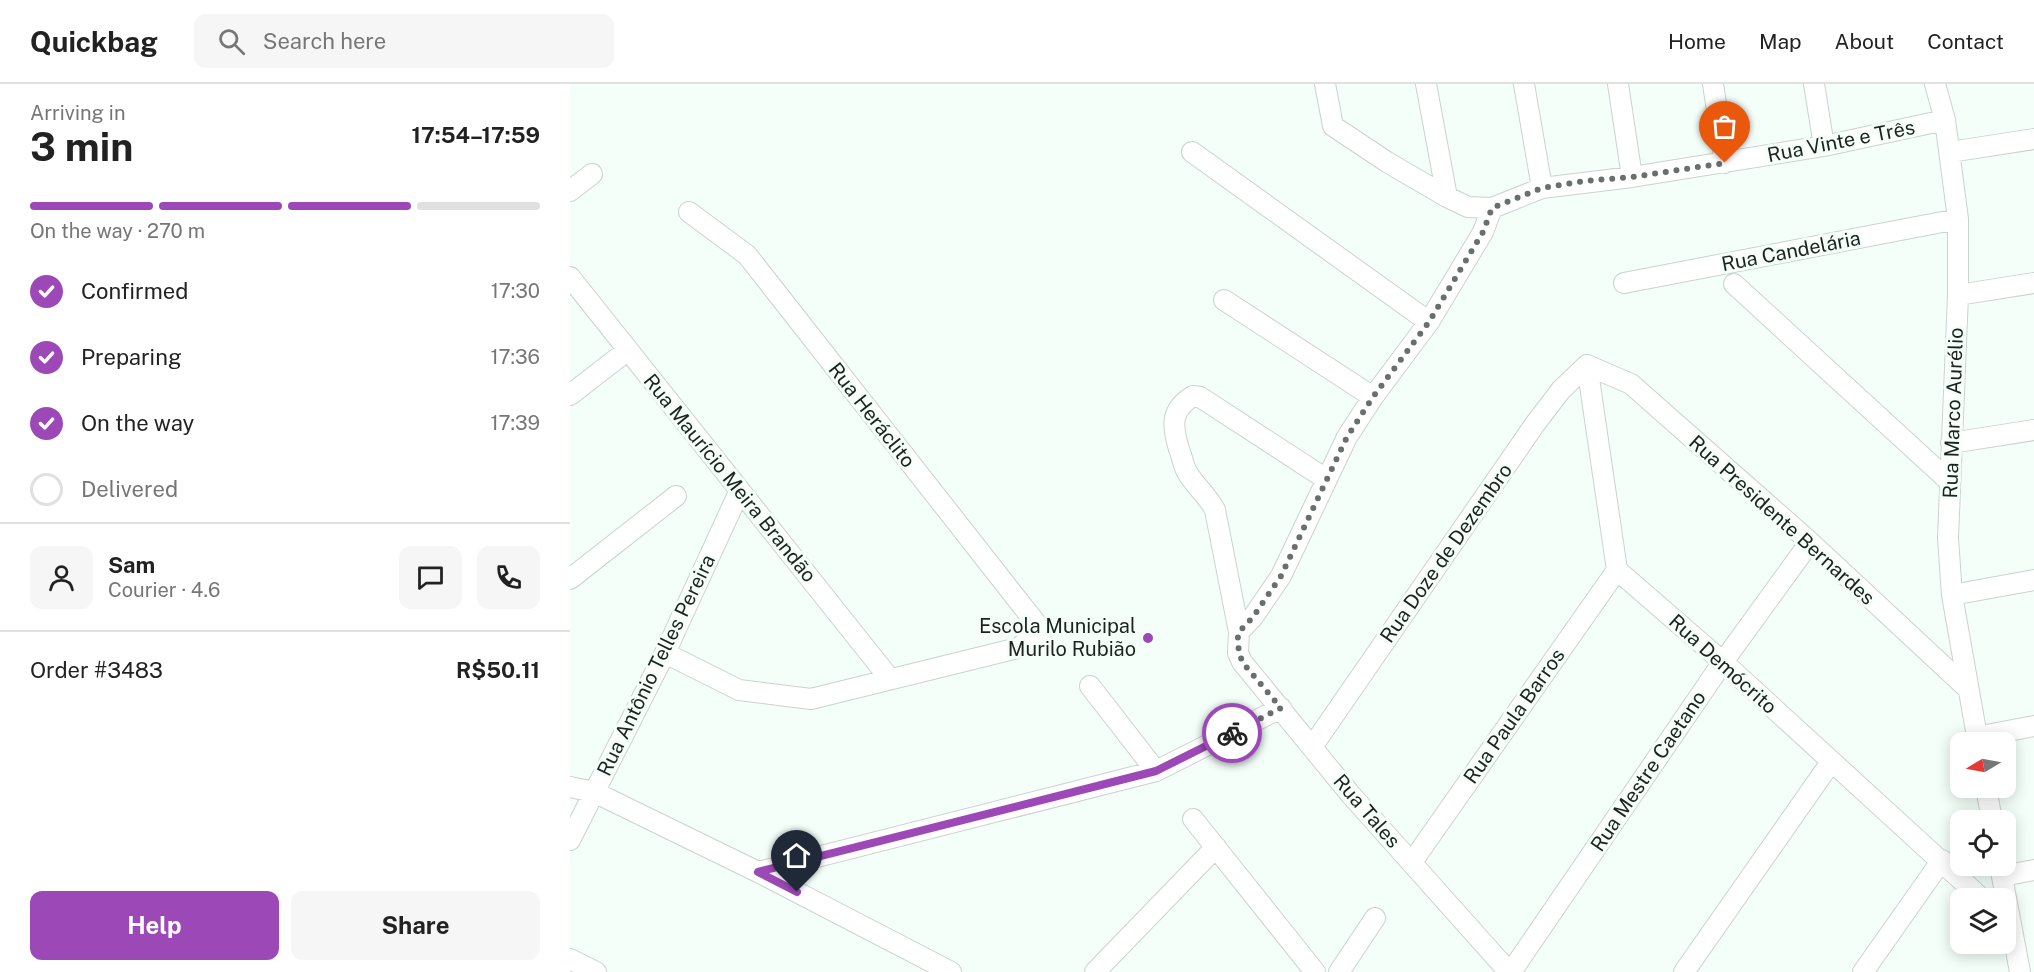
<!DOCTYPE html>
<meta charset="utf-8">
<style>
body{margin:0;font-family:"Public Sans",sans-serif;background:#f6f6f6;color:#222;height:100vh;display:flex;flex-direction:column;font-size:22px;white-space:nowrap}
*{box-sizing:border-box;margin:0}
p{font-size:20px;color:#767676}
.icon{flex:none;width:33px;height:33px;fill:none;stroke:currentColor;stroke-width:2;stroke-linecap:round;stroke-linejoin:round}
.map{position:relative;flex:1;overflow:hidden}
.drawer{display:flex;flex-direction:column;background:#fff;width:570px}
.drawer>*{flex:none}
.needle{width:39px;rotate:260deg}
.buttons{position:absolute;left:1380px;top:648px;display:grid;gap:12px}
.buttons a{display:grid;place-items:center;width:66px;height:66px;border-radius:12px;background:#fff;box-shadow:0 3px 15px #0003;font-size:30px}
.pin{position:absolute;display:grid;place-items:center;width:51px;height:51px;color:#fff;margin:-62px -26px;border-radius:50% 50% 50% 0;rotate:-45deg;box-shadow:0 0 6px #0007}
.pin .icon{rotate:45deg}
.courier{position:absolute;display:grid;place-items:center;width:60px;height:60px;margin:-30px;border:4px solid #9c49b7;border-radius:50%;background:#fff;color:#222;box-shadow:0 2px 8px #0007}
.headline em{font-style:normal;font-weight:700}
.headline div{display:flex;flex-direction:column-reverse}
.headline{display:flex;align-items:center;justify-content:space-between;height:102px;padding:0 30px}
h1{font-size:39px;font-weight:700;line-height:45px}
.bar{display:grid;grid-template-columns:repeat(4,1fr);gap:9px 6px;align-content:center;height:72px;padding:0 30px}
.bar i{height:8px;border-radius:4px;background:#e0e0e0}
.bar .current{background:#9c49b7}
.bar p{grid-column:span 4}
.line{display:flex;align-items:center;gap:15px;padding:0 30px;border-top:2px solid #e0e0e0}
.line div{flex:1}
.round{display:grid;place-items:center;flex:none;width:63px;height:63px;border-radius:12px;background:#f6f6f6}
ol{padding:0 30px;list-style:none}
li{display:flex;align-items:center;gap:18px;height:66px}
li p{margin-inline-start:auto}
li .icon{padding:6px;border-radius:50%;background:#9c49b7;color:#fff;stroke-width:4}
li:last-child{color:#767676}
li i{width:33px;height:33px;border:3px solid #e0e0e0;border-radius:50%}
.button{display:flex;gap:12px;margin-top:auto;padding:12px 30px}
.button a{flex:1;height:69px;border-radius:12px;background:#9c49b7;color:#fff;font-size:24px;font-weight:700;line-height:69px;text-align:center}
.button a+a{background:#f6f6f6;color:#222}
header{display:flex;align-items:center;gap:36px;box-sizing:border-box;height:84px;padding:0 30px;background:#fff;border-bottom:2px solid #e0e0e0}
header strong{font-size:28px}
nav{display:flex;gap:33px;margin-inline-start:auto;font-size:21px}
.search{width:420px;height:54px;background:#f6f6f6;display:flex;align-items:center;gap:15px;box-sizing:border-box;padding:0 21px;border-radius:12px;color:#767676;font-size:22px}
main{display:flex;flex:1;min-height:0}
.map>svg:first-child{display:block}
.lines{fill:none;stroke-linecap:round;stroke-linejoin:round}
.minor-casing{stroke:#c9d3cf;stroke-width:22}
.minor{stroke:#fff;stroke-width:20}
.done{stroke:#686f6c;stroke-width:6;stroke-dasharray:0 10.8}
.route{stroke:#9c49b7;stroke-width:8}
.poi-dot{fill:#9c49b7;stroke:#f4fffa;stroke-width:2}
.labels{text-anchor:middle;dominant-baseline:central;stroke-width:6;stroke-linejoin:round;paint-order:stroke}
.street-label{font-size:20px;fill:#1d211f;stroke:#f4fffa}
.poi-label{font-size:20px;fill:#1d211f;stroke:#f4fffa;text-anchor:end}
</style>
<header>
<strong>Quickbag</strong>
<div class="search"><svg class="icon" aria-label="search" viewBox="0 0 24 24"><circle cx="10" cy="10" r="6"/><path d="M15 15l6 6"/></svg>Search here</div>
<nav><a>Home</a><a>Map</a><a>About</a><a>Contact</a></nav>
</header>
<main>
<section class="drawer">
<div class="headline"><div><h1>3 min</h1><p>Arriving in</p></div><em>17:54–17:59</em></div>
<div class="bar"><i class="current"></i><i class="current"></i><i class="current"></i><i></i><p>On the way · 270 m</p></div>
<ol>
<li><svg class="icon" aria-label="check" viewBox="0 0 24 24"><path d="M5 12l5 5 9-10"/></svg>Confirmed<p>17:30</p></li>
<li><svg class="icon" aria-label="check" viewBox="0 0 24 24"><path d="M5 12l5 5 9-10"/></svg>Preparing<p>17:36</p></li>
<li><svg class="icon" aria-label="check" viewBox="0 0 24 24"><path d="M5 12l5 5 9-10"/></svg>On the way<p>17:39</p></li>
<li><i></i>Delivered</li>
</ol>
<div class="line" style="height:108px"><a class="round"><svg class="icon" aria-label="person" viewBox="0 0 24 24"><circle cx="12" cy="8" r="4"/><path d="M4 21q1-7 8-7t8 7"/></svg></a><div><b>Sam</b><p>Courier · 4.6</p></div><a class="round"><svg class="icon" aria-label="chat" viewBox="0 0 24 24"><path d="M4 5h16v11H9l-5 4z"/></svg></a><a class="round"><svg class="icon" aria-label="phone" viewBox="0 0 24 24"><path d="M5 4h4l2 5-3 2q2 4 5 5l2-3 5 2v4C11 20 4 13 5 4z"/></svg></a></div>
<div class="line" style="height:78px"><div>Order #3483</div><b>R$50.11</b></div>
<div class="button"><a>Help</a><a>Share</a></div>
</section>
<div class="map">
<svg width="1464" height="888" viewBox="0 0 1464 888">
<rect width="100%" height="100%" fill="#f4fffa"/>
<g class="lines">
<g class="minor-casing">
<path id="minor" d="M755 0 763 42 817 78 877 113 898 123 922 124 972 104 1062 93 1254 62 1375 36
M856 0 877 113
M954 0 972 104
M1048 0 1062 93
M1143 0 1155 79
M1244 0 1254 62
M1365 0 1375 36 1388 135V211L1378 454 1382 511 1408 658
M622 68 859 238
M1380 68 1464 55
M0 107 22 90
M922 124 913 148 859 238 803 313 777 353 711 492 683 533 669 548 668 569 672 578 781 711 939 888
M0 193 320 595
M1054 199 1388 135
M1164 200 1380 398
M1388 211 1464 199
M654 216 803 313
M1017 281 1047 486 1153 578 1411 814
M1017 281 1061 300 1240 458 1398 605
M0 311 58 266
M1381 359 1464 346
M0 495 106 412
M1382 511 1464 496
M669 548 645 426C638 412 625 402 617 388 613 381 612 372 609 365 602 342 600 326 623 312L630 313 756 395
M95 569 169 606 241 615 448 564 472 547 177 171 119 128
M520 602 586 687
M1406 653 1464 642
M742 663 965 340 991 306 1017 281
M0 703 24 708 188 788 381 888
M1416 704 1422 736
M623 735 745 888
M0 756 95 569 170 406
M842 778 1047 486
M1430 782 1450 888
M188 788 586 687 711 624
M1432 792 1464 786
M0 875 26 888
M525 888 646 763
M769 888 805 834
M941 888 1153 578 1240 458
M1114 888 1261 678
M1293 888 1372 776"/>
</g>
<use href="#minor" class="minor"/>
</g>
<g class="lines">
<path class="done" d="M662 649 711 624 672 578 667 558 669 548 683 533 711 492 777 353 803 313 859 238 913 148 922 124 972 104 1015 97 1062 93 1155 79"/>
<path class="route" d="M227 808 188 788 586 687 662 649"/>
</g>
<circle class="poi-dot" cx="578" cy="554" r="6"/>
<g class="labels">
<g class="street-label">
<text transform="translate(1271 57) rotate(-11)">Rua Vinte e Três</text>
<text transform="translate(1221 167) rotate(-11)">Rua Candelária</text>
<text transform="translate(1383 329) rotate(-88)">Rua Marco Aurélio</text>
<text transform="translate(302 331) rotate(52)">Rua Heráclito</text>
<text transform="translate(160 394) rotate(51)">Rua Maurício Meira Brandão</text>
<text transform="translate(1212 436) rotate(42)">Rua Presidente Bernardes</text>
<text transform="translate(876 469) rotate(-55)">Rua Doze de Dezembro</text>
<text transform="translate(1153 580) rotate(42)">Rua Demócrito</text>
<text transform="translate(86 581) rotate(-64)">Rua Antônio Telles Pereira</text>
<text transform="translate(944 632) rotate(-55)">Rua Paula Barros</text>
<text transform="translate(1078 687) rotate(-56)">Rua Mestre Caetano</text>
<text transform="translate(797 727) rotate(49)">Rua Tales</text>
</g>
<g class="poi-label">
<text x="566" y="542">Escola Municipal<tspan x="566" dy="23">Murilo Rubião</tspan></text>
</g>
</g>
</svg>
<div class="buttons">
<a><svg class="needle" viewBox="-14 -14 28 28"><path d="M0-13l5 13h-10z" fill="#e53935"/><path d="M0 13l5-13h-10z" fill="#767676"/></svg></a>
<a><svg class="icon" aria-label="locate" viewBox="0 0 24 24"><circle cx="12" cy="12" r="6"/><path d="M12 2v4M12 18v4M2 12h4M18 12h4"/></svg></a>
<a><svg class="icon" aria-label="layers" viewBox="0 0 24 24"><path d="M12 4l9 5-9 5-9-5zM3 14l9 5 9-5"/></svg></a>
</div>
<div class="pin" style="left:1155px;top:79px;background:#ea580c"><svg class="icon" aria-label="bag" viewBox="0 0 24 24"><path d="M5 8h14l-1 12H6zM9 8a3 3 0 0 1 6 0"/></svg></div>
<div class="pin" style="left:227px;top:808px;background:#1f2937"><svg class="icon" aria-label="home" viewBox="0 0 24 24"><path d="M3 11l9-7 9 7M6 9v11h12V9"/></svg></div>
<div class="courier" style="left:662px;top:649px"><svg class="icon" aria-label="bike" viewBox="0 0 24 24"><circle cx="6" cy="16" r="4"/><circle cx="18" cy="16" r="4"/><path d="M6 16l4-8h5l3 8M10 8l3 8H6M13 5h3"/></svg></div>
</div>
</main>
